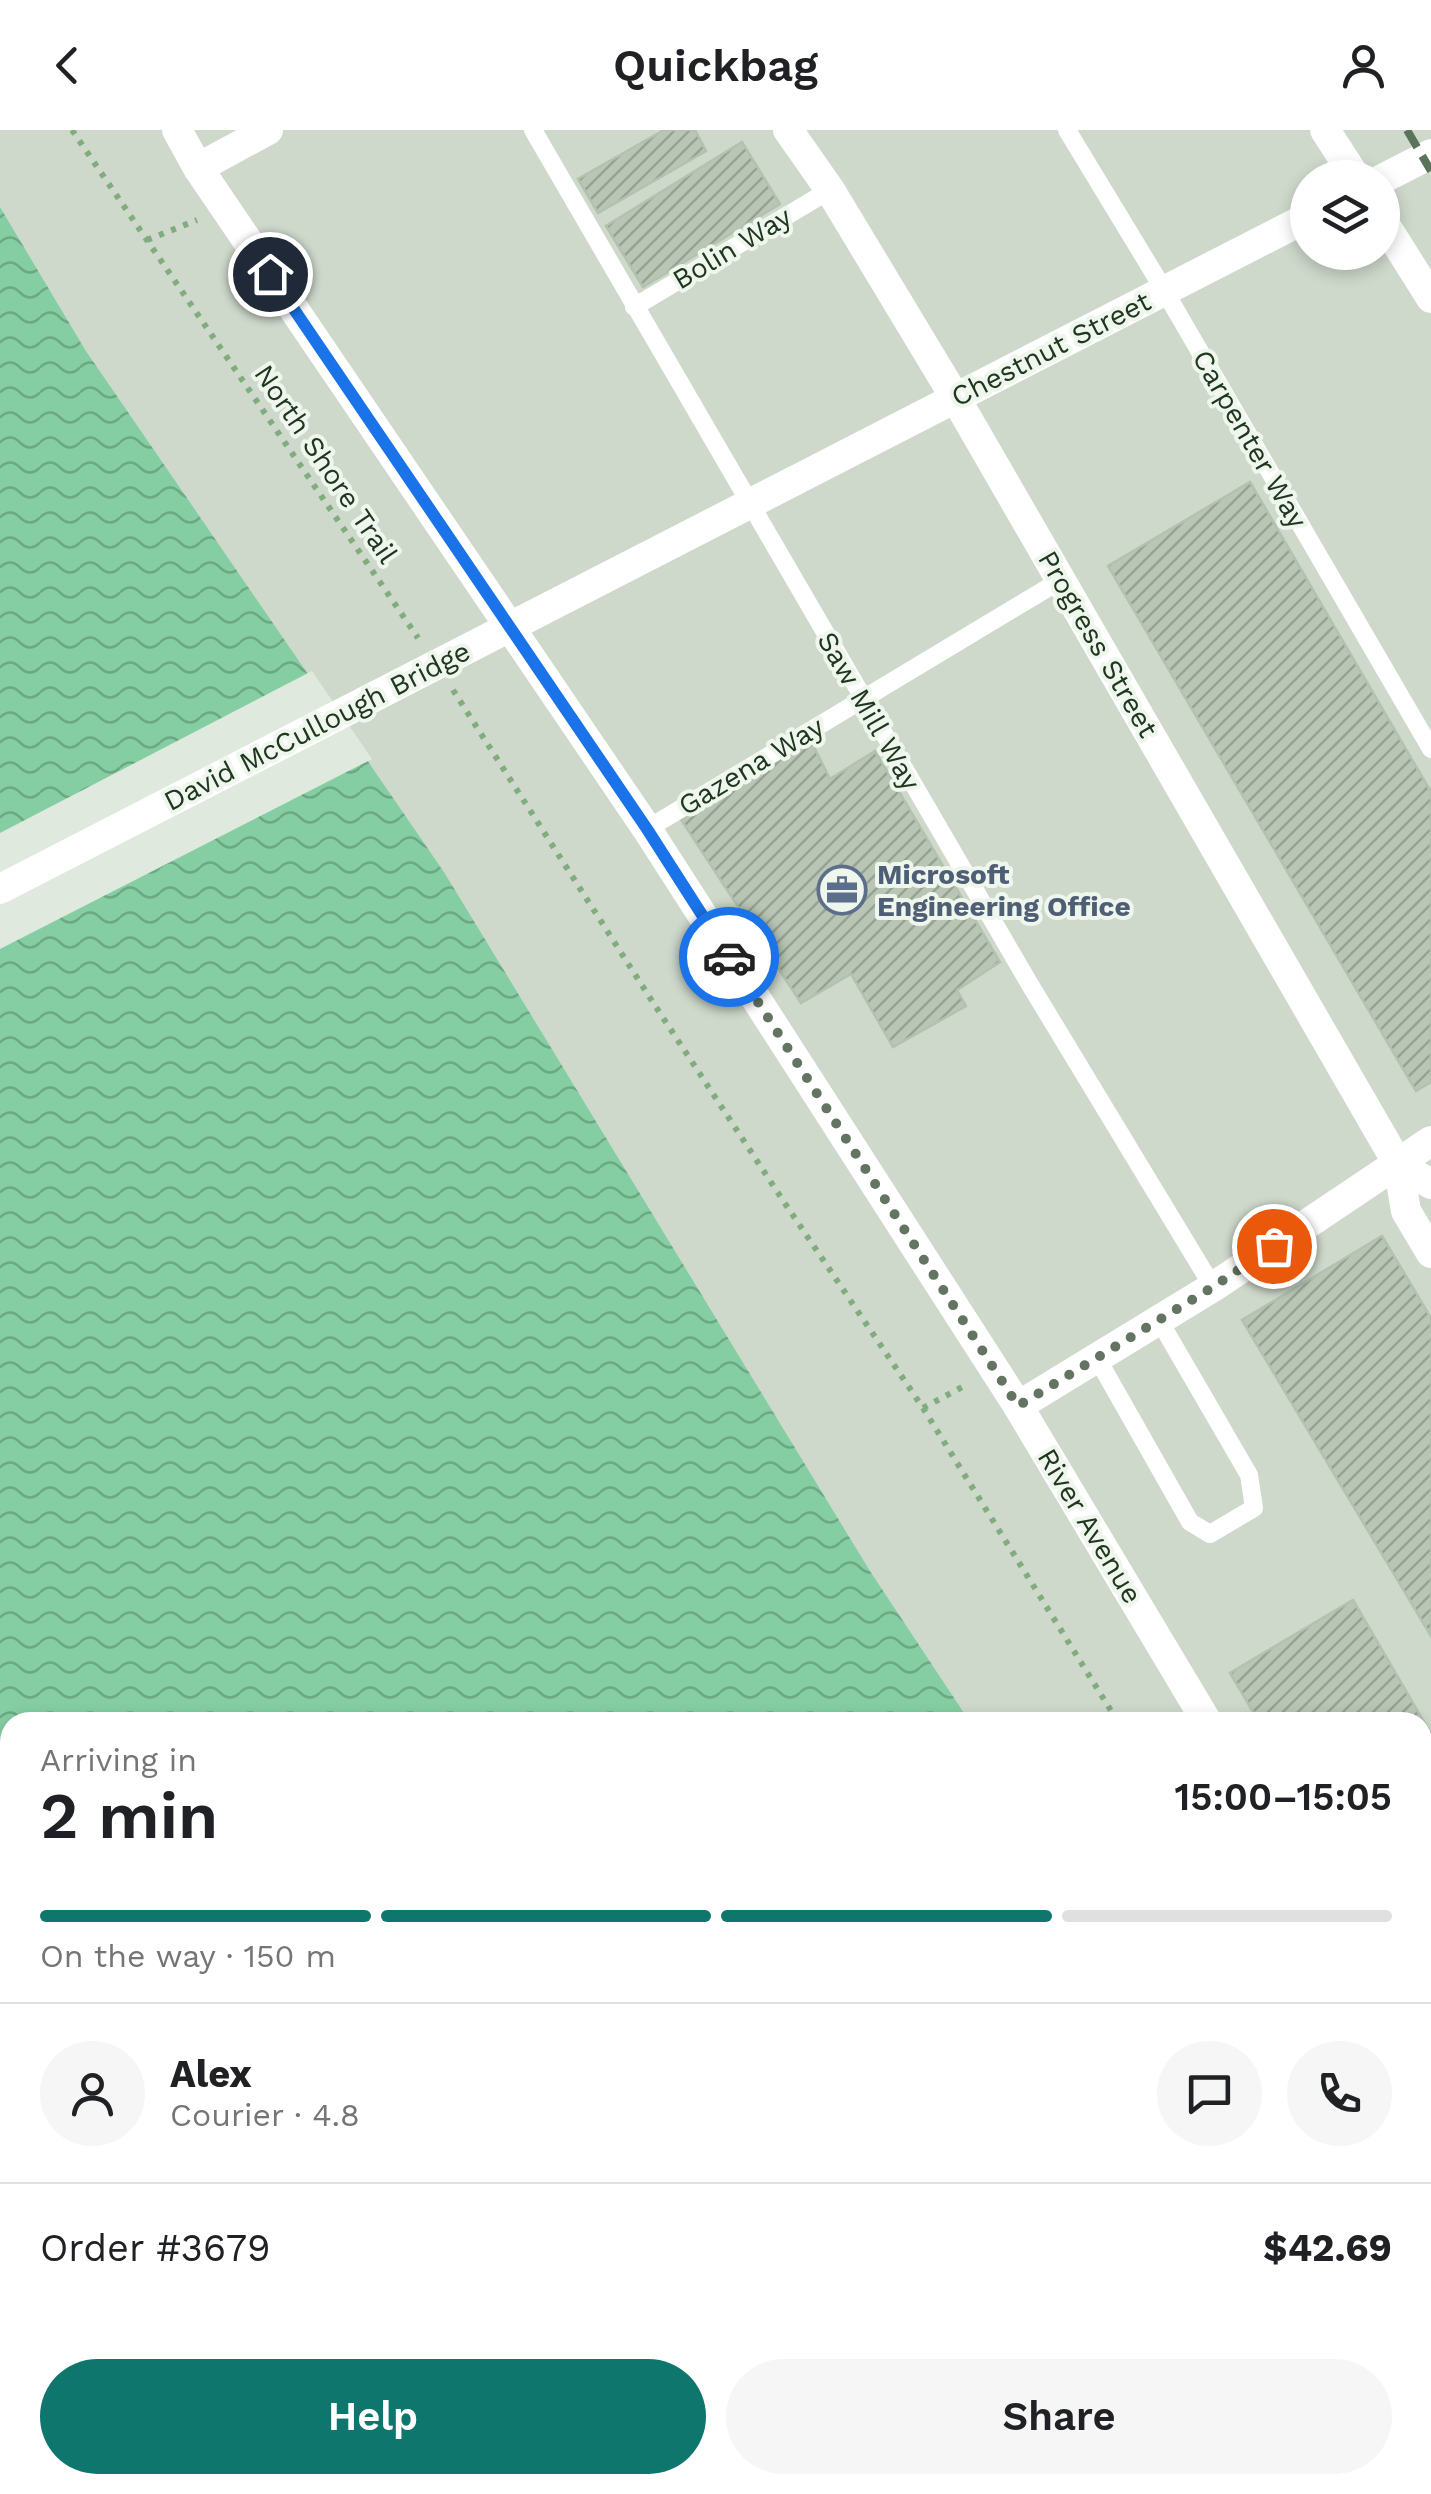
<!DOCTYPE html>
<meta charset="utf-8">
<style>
body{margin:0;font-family:"Work Sans",sans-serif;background:#f6f6f6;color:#202124;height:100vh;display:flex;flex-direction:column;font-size:38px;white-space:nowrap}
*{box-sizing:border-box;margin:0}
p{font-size:32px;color:#757577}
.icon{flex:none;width:55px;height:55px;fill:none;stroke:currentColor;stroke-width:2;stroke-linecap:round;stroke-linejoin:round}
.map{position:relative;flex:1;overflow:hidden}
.details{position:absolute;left:0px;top:1582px;width:1432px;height:782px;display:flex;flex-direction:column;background:#fff;border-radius:30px 30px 0 0;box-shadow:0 5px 15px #0003}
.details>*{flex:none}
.buttons{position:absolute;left:1290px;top:30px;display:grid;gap:20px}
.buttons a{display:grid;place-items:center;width:110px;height:110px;border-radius:50%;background:#fff;box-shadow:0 5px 15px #0003;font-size:50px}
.pin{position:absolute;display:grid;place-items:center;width:85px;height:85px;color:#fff;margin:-42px;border:5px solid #fff;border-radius:50%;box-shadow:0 2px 10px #0007}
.courier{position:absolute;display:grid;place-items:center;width:100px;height:100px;margin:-50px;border:8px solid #1a73e8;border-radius:50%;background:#fff;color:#222;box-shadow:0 2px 12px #0007}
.head em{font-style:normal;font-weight:600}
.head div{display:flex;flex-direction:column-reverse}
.head{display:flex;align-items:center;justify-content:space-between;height:170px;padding:0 40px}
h1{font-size:65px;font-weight:600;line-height:75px}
.bar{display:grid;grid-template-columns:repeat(4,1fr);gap:15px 10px;align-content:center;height:120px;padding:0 40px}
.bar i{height:12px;border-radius:8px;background:#e0e0e0}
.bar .active{background:#0f766e}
.bar p{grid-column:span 4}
.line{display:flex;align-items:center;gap:25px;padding:0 40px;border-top:2px solid #e0e0e0}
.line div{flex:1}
.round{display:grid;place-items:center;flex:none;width:105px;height:105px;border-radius:52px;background:#f6f6f6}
.button{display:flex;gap:20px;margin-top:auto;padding:20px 40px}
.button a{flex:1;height:115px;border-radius:60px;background:#0f766e;color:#fff;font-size:40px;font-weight:600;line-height:115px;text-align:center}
.button a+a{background:#f6f6f6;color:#202124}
header{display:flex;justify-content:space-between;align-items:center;height:130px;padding:0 40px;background:#fff;font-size:45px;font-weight:600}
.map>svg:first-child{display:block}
.built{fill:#ced8cb;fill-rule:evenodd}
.water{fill:url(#water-waves)}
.pier{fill:#dfe9dd}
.building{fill:url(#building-hatch);stroke:#b3c2b0;stroke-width:2.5}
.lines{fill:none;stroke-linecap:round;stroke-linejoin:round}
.path{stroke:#80ac7e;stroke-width:6;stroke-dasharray:5 8;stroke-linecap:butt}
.service{stroke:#fff;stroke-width:18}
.minor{stroke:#fff;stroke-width:30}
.tertiary{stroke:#fff;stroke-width:30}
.rail{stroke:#597459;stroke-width:8;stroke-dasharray:20 10;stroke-linecap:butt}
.tertiary-bridge{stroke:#fff;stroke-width:30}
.done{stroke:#637562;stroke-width:10;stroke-dasharray:0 18}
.route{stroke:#1a73e8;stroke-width:12}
.labels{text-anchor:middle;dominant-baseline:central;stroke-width:8;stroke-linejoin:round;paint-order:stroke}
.street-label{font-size:28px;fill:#20371f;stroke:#eff6ed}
.service-label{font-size:28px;font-weight:bold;fill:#4e5e75;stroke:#eff6ed;text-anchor:start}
</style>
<header><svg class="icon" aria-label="back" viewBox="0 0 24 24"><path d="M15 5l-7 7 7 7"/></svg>Quickbag<svg class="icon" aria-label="person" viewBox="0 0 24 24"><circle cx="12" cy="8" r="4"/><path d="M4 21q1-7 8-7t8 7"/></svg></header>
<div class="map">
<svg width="1431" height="2364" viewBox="0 0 1431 2364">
<defs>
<pattern id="water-waves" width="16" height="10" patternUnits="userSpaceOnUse" patternTransform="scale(2.5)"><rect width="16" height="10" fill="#85cea3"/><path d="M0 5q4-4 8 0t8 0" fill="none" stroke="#6ca884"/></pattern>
<pattern id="building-hatch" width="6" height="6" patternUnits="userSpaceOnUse" patternTransform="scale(2.5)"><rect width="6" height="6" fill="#b9c6b6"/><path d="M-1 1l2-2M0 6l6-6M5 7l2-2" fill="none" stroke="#96a293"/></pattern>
</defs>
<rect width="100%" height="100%" fill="#dfe9dd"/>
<path class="built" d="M0 0H1431V2286L1422 2271V1592H970L870 1441 444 742 86 221 0 77ZM1308 48H1382V122H1308Z"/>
<path class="water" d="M0 77 86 221 444 742 870 1441 970 1592H10V2355H1422L1423 2271 1431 2286V2364H0Z"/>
<path class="pier" d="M312 541 372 629 0 819V703Z"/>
<path class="building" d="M664 0H695L706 21 598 83 578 49Z
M742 12 780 74 643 157 606 96Z
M1250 352 1431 662V952L1416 961 1108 436Z
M811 611 830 649 875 621 1000 832 957 860 966 876 893 917 851 844 801 873 680 688Z
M1382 1106 1431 1188V1506L1242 1190Z
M1353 1470 1431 1604V1735L1422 1740V1592H1259L1230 1543Z
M1431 1744V1839L1422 1824V1749Z"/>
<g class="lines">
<path class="path" d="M72 0 418 508
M147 110 197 90
M453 560 652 871 784 1072 923 1278 1118 1592
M923 1278 966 1255
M1422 2084 1431 2099"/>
<path class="service" d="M533 0 1029 853 1213 1157
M1067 0 1164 160 1431 619
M634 177 830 60
M647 699 1061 450
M1097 1228 1190 1392 1210 1404 1254 1378 1249 1345 1159 1190"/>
<path class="minor" d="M788 0 830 60 956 269 1398 1034 1406 1081 1431 1123
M1325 0 1356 48
M198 38 268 0
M1382 90 1431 168
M1398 1034 1431 1054
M1018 1276 1213 1157 1431 1011"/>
<path class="tertiary" d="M177 0 198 38 647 699 1018 1276 1207 1592
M1382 49 1431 24
M794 351 1308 87
M1422 1954 1431 1968"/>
<path class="rail" d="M1407 0 1431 41"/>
<path class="tertiary-bridge" d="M0 759 794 351"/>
</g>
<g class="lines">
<path class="done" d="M729 827 1018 1276 1213 1157 1274 1116"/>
<path class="route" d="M270 144 647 699 729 827"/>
</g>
<defs>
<g id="office-ring" transform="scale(2.5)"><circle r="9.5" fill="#eff6ed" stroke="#5c6f8a" stroke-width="1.5"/><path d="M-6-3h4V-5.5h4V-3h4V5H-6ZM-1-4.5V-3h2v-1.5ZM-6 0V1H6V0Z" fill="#5c6f8a"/></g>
</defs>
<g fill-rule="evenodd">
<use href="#office-ring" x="842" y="760"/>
</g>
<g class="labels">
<g class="street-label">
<text transform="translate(732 118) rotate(-31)">Bolin Way</text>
<text transform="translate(1051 219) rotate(-27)">Chestnut Street</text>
<text transform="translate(1250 309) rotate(60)">Carpenter Way</text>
<text transform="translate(326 334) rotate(56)">North Shore Trail</text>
<text transform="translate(1098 514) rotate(60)">Progress Street</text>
<text transform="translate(869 581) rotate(60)">Saw Mill Way</text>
<text transform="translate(317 596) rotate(-27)">David McCullough Bridge</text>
<text transform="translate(751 636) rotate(-31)">Gazena Way</text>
<text transform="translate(1090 1396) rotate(59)">River Avenue</text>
</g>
<g class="service-label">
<text x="877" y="744">Microsoft<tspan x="877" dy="32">Engineering Office</tspan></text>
</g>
</g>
</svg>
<div class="buttons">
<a><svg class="icon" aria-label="layers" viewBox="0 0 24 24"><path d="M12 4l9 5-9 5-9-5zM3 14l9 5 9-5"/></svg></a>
</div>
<div class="pin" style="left:1274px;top:1116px;background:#ea580c"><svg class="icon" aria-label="bag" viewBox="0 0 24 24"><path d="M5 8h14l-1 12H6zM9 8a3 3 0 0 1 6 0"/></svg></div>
<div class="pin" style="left:270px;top:144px;background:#1f2937"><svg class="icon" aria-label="home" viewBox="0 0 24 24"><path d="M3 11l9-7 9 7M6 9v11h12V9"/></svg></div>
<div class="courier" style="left:729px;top:827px"><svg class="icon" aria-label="car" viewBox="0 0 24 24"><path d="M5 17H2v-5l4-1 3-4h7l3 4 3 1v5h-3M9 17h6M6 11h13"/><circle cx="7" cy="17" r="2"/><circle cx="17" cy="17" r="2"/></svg></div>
<section class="details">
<div class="head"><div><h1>2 min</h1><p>Arriving in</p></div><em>15:00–15:05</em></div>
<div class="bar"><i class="active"></i><i class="active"></i><i class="active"></i><i></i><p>On the way · 150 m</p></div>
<div class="line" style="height:180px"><a class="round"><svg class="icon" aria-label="person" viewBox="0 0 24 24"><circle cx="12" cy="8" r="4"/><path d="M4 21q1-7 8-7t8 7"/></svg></a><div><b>Alex</b><p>Courier · 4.8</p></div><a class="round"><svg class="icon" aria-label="chat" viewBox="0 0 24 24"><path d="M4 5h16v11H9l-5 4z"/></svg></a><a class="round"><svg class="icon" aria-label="phone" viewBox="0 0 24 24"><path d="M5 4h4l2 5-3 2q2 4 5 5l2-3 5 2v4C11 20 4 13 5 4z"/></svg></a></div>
<div class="line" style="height:130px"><div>Order #3679</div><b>$42.69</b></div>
<div class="button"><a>Help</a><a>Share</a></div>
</section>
</div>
